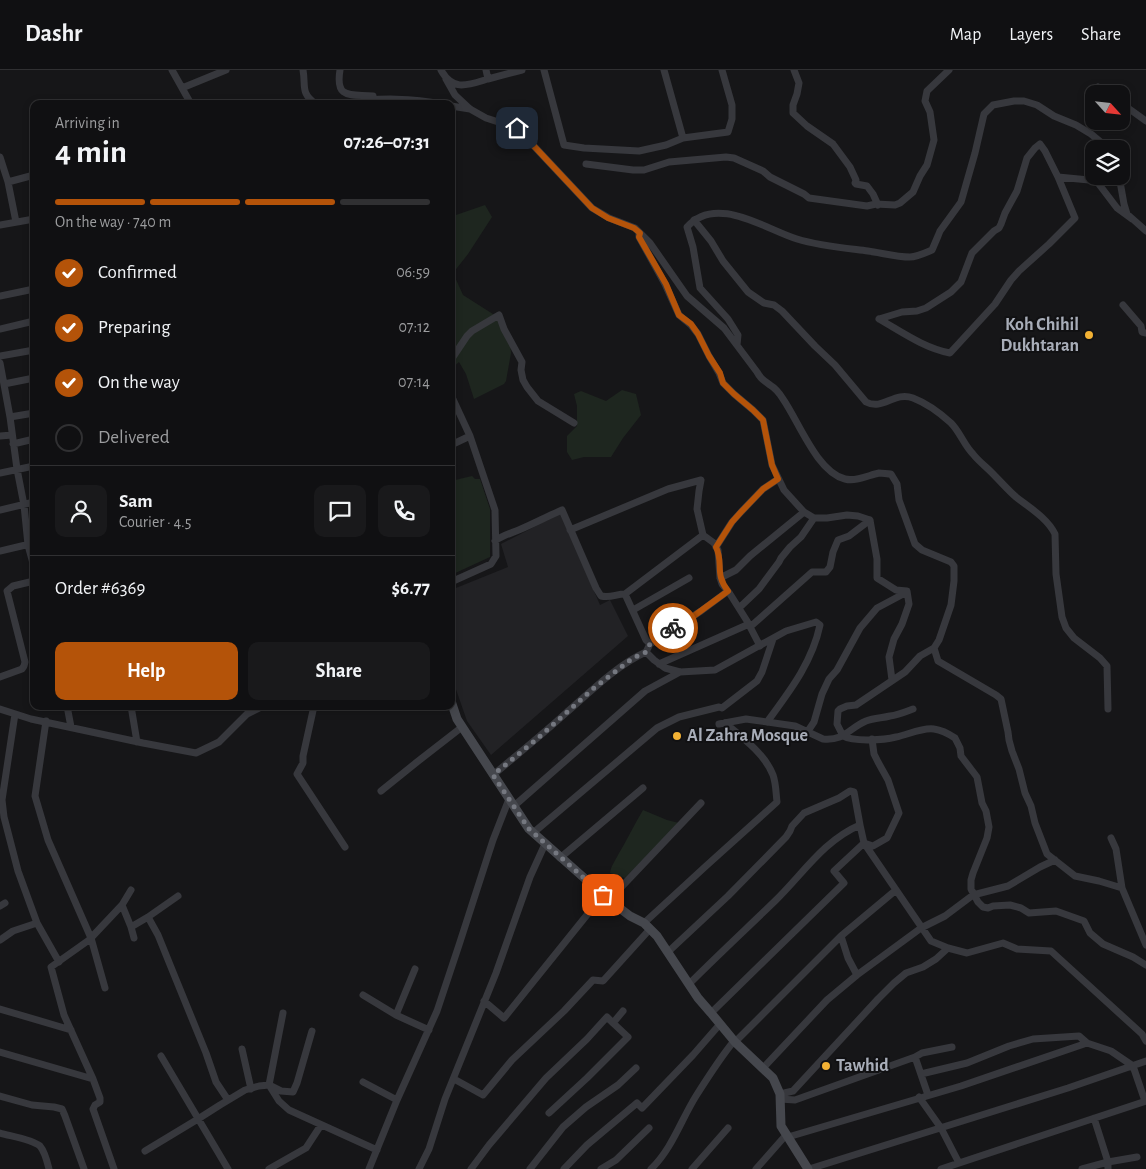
<!DOCTYPE html>
<meta charset="utf-8">
<style>
body{margin:0;font-family:"Alegreya Sans",sans-serif;background:#19191b;color:#f1f3f6;height:100vh;display:flex;flex-direction:column;font-size:19px;white-space:nowrap}
*{box-sizing:border-box;margin:0}
p{font-size:16px;color:#9c9d9f}
.icon{flex:none;width:28px;height:28px;fill:none;stroke:currentColor;stroke-width:2;stroke-linecap:round;stroke-linejoin:round}
.map{position:relative;flex:1;overflow:hidden}
.drawer{position:absolute;left:30px;top:30px;width:425px;height:610px;display:flex;flex-direction:column;background:#101012;border-radius:10px;box-shadow:0 2px 8px #0003,0 0 0 1px #303032}
.drawer>*{flex:none}
.needle{width:32px;rotate:117deg}
.controls{position:absolute;left:1085px;top:15px;display:grid;gap:10px}
.controls a{display:grid;place-items:center;width:45px;height:45px;border-radius:10px;background:#101012;box-shadow:0 2px 8px #0003,0 0 0 1px #303032;font-size:25px}
.pin{position:absolute;display:grid;place-items:center;width:42px;height:42px;color:#fff;margin:-21px;border-radius:10px;box-shadow:0 2px 8px #0006}
.courier{position:absolute;display:grid;place-items:center;width:50px;height:50px;margin:-25px;border:4px solid #b45309;border-radius:50%;background:#fff;color:#222;box-shadow:0 1px 6px #0007}
.headline em{font-style:normal;font-weight:700}
.headline div{display:flex;flex-direction:column-reverse}
.headline{display:flex;align-items:center;justify-content:space-between;height:85px;padding:0 25px}
h1{font-size:32px;font-weight:700;line-height:38px}
.bar{display:grid;grid-template-columns:repeat(4,1fr);gap:8px 5px;align-content:center;height:60px;padding:0 25px}
.bar i{height:6px;border-radius:4px;background:#303032}
.bar .on{background:#b45309}
.bar p{grid-column:span 4}
.line{display:flex;align-items:center;gap:12px;padding:0 25px;border-top:1px solid #303032}
.line div{flex:1}
.round{display:grid;place-items:center;flex:none;width:52px;height:52px;border-radius:10px;background:#19191b}
ol{padding:0 25px;list-style:none}
li{display:flex;align-items:center;gap:15px;height:55px}
li p{margin-inline-start:auto}
li .icon{padding:5px;border-radius:50%;background:#b45309;color:#fff;stroke-width:4}
li:last-child{color:#9c9d9f}
li i{width:28px;height:28px;border:2px solid #303032;border-radius:50%}
.cta{display:flex;gap:10px;margin-top:auto;padding:10px 25px}
.cta a{flex:1;height:58px;border-radius:10px;background:#b45309;color:#fff;font-size:20px;font-weight:700;line-height:58px;text-align:center}
.cta a+a{background:#19191b;color:#f1f3f6}
header{display:flex;align-items:center;gap:30px;box-sizing:border-box;height:70px;padding:0 25px;background:#101012;border-bottom:1px solid #303032}
header strong{font-size:24px}
nav{display:flex;gap:28px;margin-inline-start:auto;font-size:18px}
.map>svg:first-child{display:block}
.built{fill:#222225}
.green{fill:#1e261f}
.lines{fill:none;stroke-linecap:round;stroke-linejoin:round}
.street{stroke:#37383d;stroke-width:7}
.secondary{stroke:#45474d;stroke-width:9}
.done{stroke:#757880;stroke-width:5;stroke-dasharray:0 9}
.route{stroke:#b45309;stroke-width:6}
.poi-dot{fill:#f2b134;stroke:#111113;stroke-width:2}
.labels{text-anchor:middle;dominant-baseline:central;stroke-width:4;stroke-linejoin:round;paint-order:stroke}
.poi-label{font-size:18px;font-weight:bold;fill:#a8adb8;stroke:#111113;text-anchor:start}
</style>
<header>
<strong>Dashr</strong>
<nav><a>Map</a><a>Layers</a><a>Share</a></nav>
</header>
<div class="map">
<svg width="1146" height="1099" viewBox="0 0 1146 1099">
<rect width="100%" height="100%" fill="#161618"/>
<path class="built" d="M561 443 600 535 610 530 628 566 491 685 467 651 451 605V520L508 497 501 474Z"/>
<path class="green" d="M485 135 492 147 468 184 453 203 463 225 496 246 510 272 511 283 506 311 504 314 474 329 466 304 459 292 451 299V140L456 145Z
M622 320 636 324 641 345 623 368 611 387H584L572 390 567 382V366L577 356V336L574 324 581 321 606 331Z
M472 406 475 409H480L490 439V487L451 505V411Z
M643 740 667 750 679 753 625 808 610 803C611 796 615 791 618 785 627 770 634 755 643 740Z"/>
<g class="lines">
<path class="street" d="M172 0 191 34
M303 0C306 16 300 23 316 34
M340 0C335 30 351 24 373 26
M441 0C453 22 468 15 488 9 499 6 510 3 522 0
M486 0 488 9
M544 0 564 75 584 78 639 81 666 75 683 68 728 62 732 49V35L722 0
M664 0 683 68
M794 0 799 13 797 24 793 35V43L807 56 833 74 850 97 856 110 855 113 856 114 867 116 873 124 878 135
M446 9 455 25 470 39 486 48 517 58 592 138 609 148 635 158 650 173 687 226 724 258 757 302C762 311 763 309 770 315 775 318 780 324 783 329 799 352 817 402 845 409 856 412 869 405 879 403 883 403 887 404 891 404L897 414 899 430 915 474 922 480 951 492 954 496V511L951 535 939 570 934 578 920 586 905 602 856 635 847 636 840 639 838 641 837 654 843 666C854 672 884 670 896 667 907 665 923 657 934 659 941 660 949 664 955 668L960 678 961 686 977 707 982 733 986 741 989 757 987 768 973 803 971 810V819L978 832 983 837 988 838 993 836 1010 835 1021 838 1029 843 1056 841 1084 851 1090 863 1103 874 1133 887 1146 895
M1098 17 1107 24
M182 18 226 0
M1121 33 1146 51
M351 34C375 26 417 29 442 34
M451 36 470 39
M0 87 8 112 16 152
M586 94 633 100H644L669 92 726 87 734 88 763 101 770 107 804 124 809 128 867 136 876 134 895 135 900 133 913 122 920 106 927 95 934 70 930 42 925 31 927 21 949 0
M1119 106 1124 134 1127 144 1146 161
M8 112 34 105
M694 150 711 171 723 191 748 222 764 233 774 235 782 241 815 276 835 295 866 332C883 341 894 321 913 328 926 333 940 343 951 353 960 362 964 375 973 384 979 392 988 398 995 406 1002 413 1009 421 1016 427 1030 438 1047 448 1055 464L1056 504 1062 547 1066 558 1074 568 1100 588 1107 596 1108 639
M0 155 34 149
M639 163V167L665 214 679 245 691 255 698 264 709 286 719 303 723 313 734 324 753 340 763 350 772 395 784 420 804 442 814 448H827L847 445 858 446 870 450 877 489V508L896 520 907 521 909 534 902 554 894 569 889 587 892 610
M0 226 34 219
M1123 235 1141 256 1142 262 1146 263
M879 249 902 242 917 241 926 238 951 222 961 212 972 183 994 161 999 158 1001 154 1005 143 1017 121 1027 88 1035 78 1040 74 1045 81 1058 107 1089 110 1098 113 1117 138 1132 149
M879 249C902 262 924 278 950 283L995 234 1011 210 1019 201 1049 174 1075 148 1058 107
M0 259 34 251
M737 275 738 265 728 249 700 218 693 177 687 157C716 124 765 159 797 169 820 176 844 178 868 181 882 183 897 187 910 187 917 187 925 183 932 180L938 166 940 161 961 132 975 83 984 44 993 35 1014 31H1024L1037 35 1054 46 1076 55 1091 64 1109 79
M0 286 34 280
M451 290 467 266 472 261 499 245 504 259 522 292 521 300 523 310 527 317 538 331 574 353
M0 293 10 347 17 399 24 435 28 475 34 497
M4 314 34 308
M451 325 470 366 495 440 496 486 491 494 451 512
M10 347 34 343
M0 366 12 365
M13 374 34 369
M451 375 470 366
M0 403 34 396
M0 440 34 432
M570 460 668 419 701 410 699 421 697 439 703 465 714 473 718 480 720 508 722 514 730 524 747 551 760 576
M495 471C503 465 512 463 521 459 535 453 548 446 562 440L596 518 601 526C611 528 616 524 625 524L646 570 650 574 646 582
M716 477 732 452 741 442 763 419 778 409
M0 481 34 473
M720 508 736 500 750 486 804 442
M625 524 703 465
M739 538 759 519 779 492 781 488 790 477 801 467 814 448
M633 540 689 508
M750 557 812 502H826L830 497 833 482 838 470 849 466 870 450
M650 574 701 541 728 521
M934 578 938 591 996 625 1001 629 1008 662 1009 670 1012 681 1019 699 1025 723 1031 736 1035 753 1047 784 1075 806 1099 811 1122 818
M659 594 749 554
M0 607 22 599 24 596 25 592 7 521 13 516 34 511
M67 636 71 657
M131 636 137 672
M314 636 303 686V693L297 704 345 777
M0 639 31 649 143 673 196 683 219 672 247 644 261 637 293 636
M15 644 2 730 4 747 18 801 37 853 59 892
M46 651 35 726 48 770 91 868 105 918
M719 654 746 649 795 656 823 669C845 671 849 658 866 651 874 648 882 648 890 646 898 645 905 642 913 639
M808 661 814 652 822 624 829 609 837 600 860 558 877 538 907 522
M493 705C518 684 543 664 567 642 590 622 617 595 646 582L654 590 665 598 680 602 715 600 786 561 816 552 820 555C812 593 789 622 767 652
M381 721 417 692 462 657
M514 736 645 621 680 602
M533 763 657 658 679 647 719 637 722 638 757 611 762 602 773 569
M1111 768 1116 779 1122 818 1146 875
M864 773 873 776 887 768 899 743 888 710 878 692 874 684 872 669
M560 788 643 718
M609 830 701 733
M122 835 131 857 134 868
M0 836 5 833
M148 847 158 865 175 907 206 983 216 1012 228 1030
M644 853 706 796 777 732C776 724 776 713 773 705 765 684 742 667 725 653
M131 857 148 847 178 826
M841 866 848 888 857 905
M0 870 13 861 37 853
M668 882 728 826 786 767 790 761 792 756 804 743 839 728 850 721 854 722 860 755
M689 914C717 886 746 859 775 831 802 805 824 770 860 755L864 773 931 871 948 878 967 883 1003 873 1017 879 1051 881 1142 964 1146 971
M363 925 396 945 429 960
M484 931 504 948 603 825
M0 939 71 960
M283 943 269 1015 279 1031 289 1040 377 1080
M711 943 844 813 834 801 864 773
M396 945 415 899
M735 972 841 866 896 820
M242 979 251 1019
M0 982 93 1009
M161 986 228 1099
M915 987 928 1025
M763 998 827 930 857 905 921 858 945 846 973 825 1008 816 1040 797 1055 790
M921 1004 967 993 1009 976 1033 969 1079 966 1087 973 1111 981 1133 996 1145 1031
M454 1009 483 1025 512 990 564 941 593 910 603 911 650 859
M363 1012 397 1030
M780 1024 793 1021 878 929 894 913 906 903 923 897 936 889 948 878
M0 1026 32 1035 54 1037 62 1039 65 1046 84 1099
M919 1027 941 1058 959 1093
M780 1029 795 1030 915 987 922 983 952 977
M549 1043 587 1008 628 967 613 953
M1094 1048 1108 1092V1099
M0 1063C10 1066 32 1069 40 1076 45 1082 47 1091 49 1099
M788 1067 961 1016 1087 973
M145 1081 198 1049 220 1035 245 1020 259 1016 269 1015 281 1021 293 1022 297 1013 312 961
M114 1099 93 1039 95 1035 100 1032V1028L93 1009 64 945 51 897 89 870 122 835 131 820
M269 1099 306 1078 321 1055
M369 1099 397 1030 437 941 459 875 493 770 509 729
M419 1099 429 1079 445 1029 496 903 530 807 545 774
M471 1099 489 1075 546 1008 587 969 607 947 613 953 623 941
M530 1099 563 1057 586 1037 618 1015 636 998
M564 1099 587 1075 637 1033 642 1038 693 985 720 954
M601 1099 616 1090 649 1058
M651 1099C672 1079 681 1050 696 1026 708 1007 720 988 734 971
M692 1099 728 1058
M756 1099 786 1065
M809 1099 1068 1018 1146 991
M941 1099 1146 1031
M1082 1099 1108 1092 1137 1087"/>
<path class="secondary" d="M451 631 457 649 529 759 609 830 630 846 644 853 657 866 698 928 711 943 735 972 773 1008 780 1024 781 1056 808 1099"/>
</g>
<g class="lines">
<path class="done" d="M603 825 529 759 493 705 537 669 594 618 633 588 646 582 650 574 673 558"/>
<path class="route" d="M517 58 592 138 608 148 634 158 640 163 639 167 666 214 679 245 691 254 698 264 709 286 720 303 723 313 734 324 753 340 763 350 772 395 778 409 763 419 741 442 732 452 716 477C724 494 714 503 728 521L691 548 673 558"/>
</g>
<g class="poi-dot">
<circle cx="1089" cy="265" r="5"/>
<circle cx="677" cy="666" r="5"/>
<circle cx="826" cy="996" r="5"/>
</g>
<g class="labels">
<g class="poi-label">
<text x="1079" y="255" text-anchor="end">Koh Chihil<tspan x="1079" dy="21">Dukhtaran</tspan></text>
<text x="687" y="666">Al Zahra Mosque</text>
<text x="836" y="996">Tawhid</text>
</g>
</g>
</svg>
<div class="controls">
<a><svg class="needle" viewBox="-14 -14 28 28"><path d="M0-13l5 13h-10z" fill="#e53935"/><path d="M0 13l5-13h-10z" fill="#9c9d9f"/></svg></a>
<a><svg class="icon" aria-label="layers" viewBox="0 0 24 24"><path d="M12 4l9 5-9 5-9-5zM3 14l9 5 9-5"/></svg></a>
</div>
<div class="pin" style="left:603px;top:825px;background:#ea580c"><svg class="icon" aria-label="bag" viewBox="0 0 24 24"><path d="M5 8h14l-1 12H6zM9 8a3 3 0 0 1 6 0"/></svg></div>
<div class="pin" style="left:517px;top:58px;background:#1f2937"><svg class="icon" aria-label="home" viewBox="0 0 24 24"><path d="M3 11l9-7 9 7M6 9v11h12V9"/></svg></div>
<div class="courier" style="left:673px;top:558px"><svg class="icon" aria-label="bike" viewBox="0 0 24 24"><circle cx="6" cy="16" r="4"/><circle cx="18" cy="16" r="4"/><path d="M6 16l4-8h5l3 8M10 8l3 8H6M13 5h3"/></svg></div>
<section class="drawer">
<div class="headline"><div><h1>4 min</h1><p>Arriving in</p></div><em>07:26–07:31</em></div>
<div class="bar"><i class="on"></i><i class="on"></i><i class="on"></i><i></i><p>On the way · 740 m</p></div>
<ol>
<li><svg class="icon" aria-label="check" viewBox="0 0 24 24"><path d="M5 12l5 5 9-10"/></svg>Confirmed<p>06:59</p></li>
<li><svg class="icon" aria-label="check" viewBox="0 0 24 24"><path d="M5 12l5 5 9-10"/></svg>Preparing<p>07:12</p></li>
<li><svg class="icon" aria-label="check" viewBox="0 0 24 24"><path d="M5 12l5 5 9-10"/></svg>On the way<p>07:14</p></li>
<li><i></i>Delivered</li>
</ol>
<div class="line" style="height:90px"><a class="round"><svg class="icon" aria-label="person" viewBox="0 0 24 24"><circle cx="12" cy="8" r="4"/><path d="M4 21q1-7 8-7t8 7"/></svg></a><div><b>Sam</b><p>Courier · 4.5</p></div><a class="round"><svg class="icon" aria-label="chat" viewBox="0 0 24 24"><path d="M4 5h16v11H9l-5 4z"/></svg></a><a class="round"><svg class="icon" aria-label="phone" viewBox="0 0 24 24"><path d="M5 4h4l2 5-3 2q2 4 5 5l2-3 5 2v4C11 20 4 13 5 4z"/></svg></a></div>
<div class="line" style="height:65px"><div>Order #6369</div><b>$6.77</b></div>
<div class="cta"><a>Help</a><a>Share</a></div>
</section>
</div>
